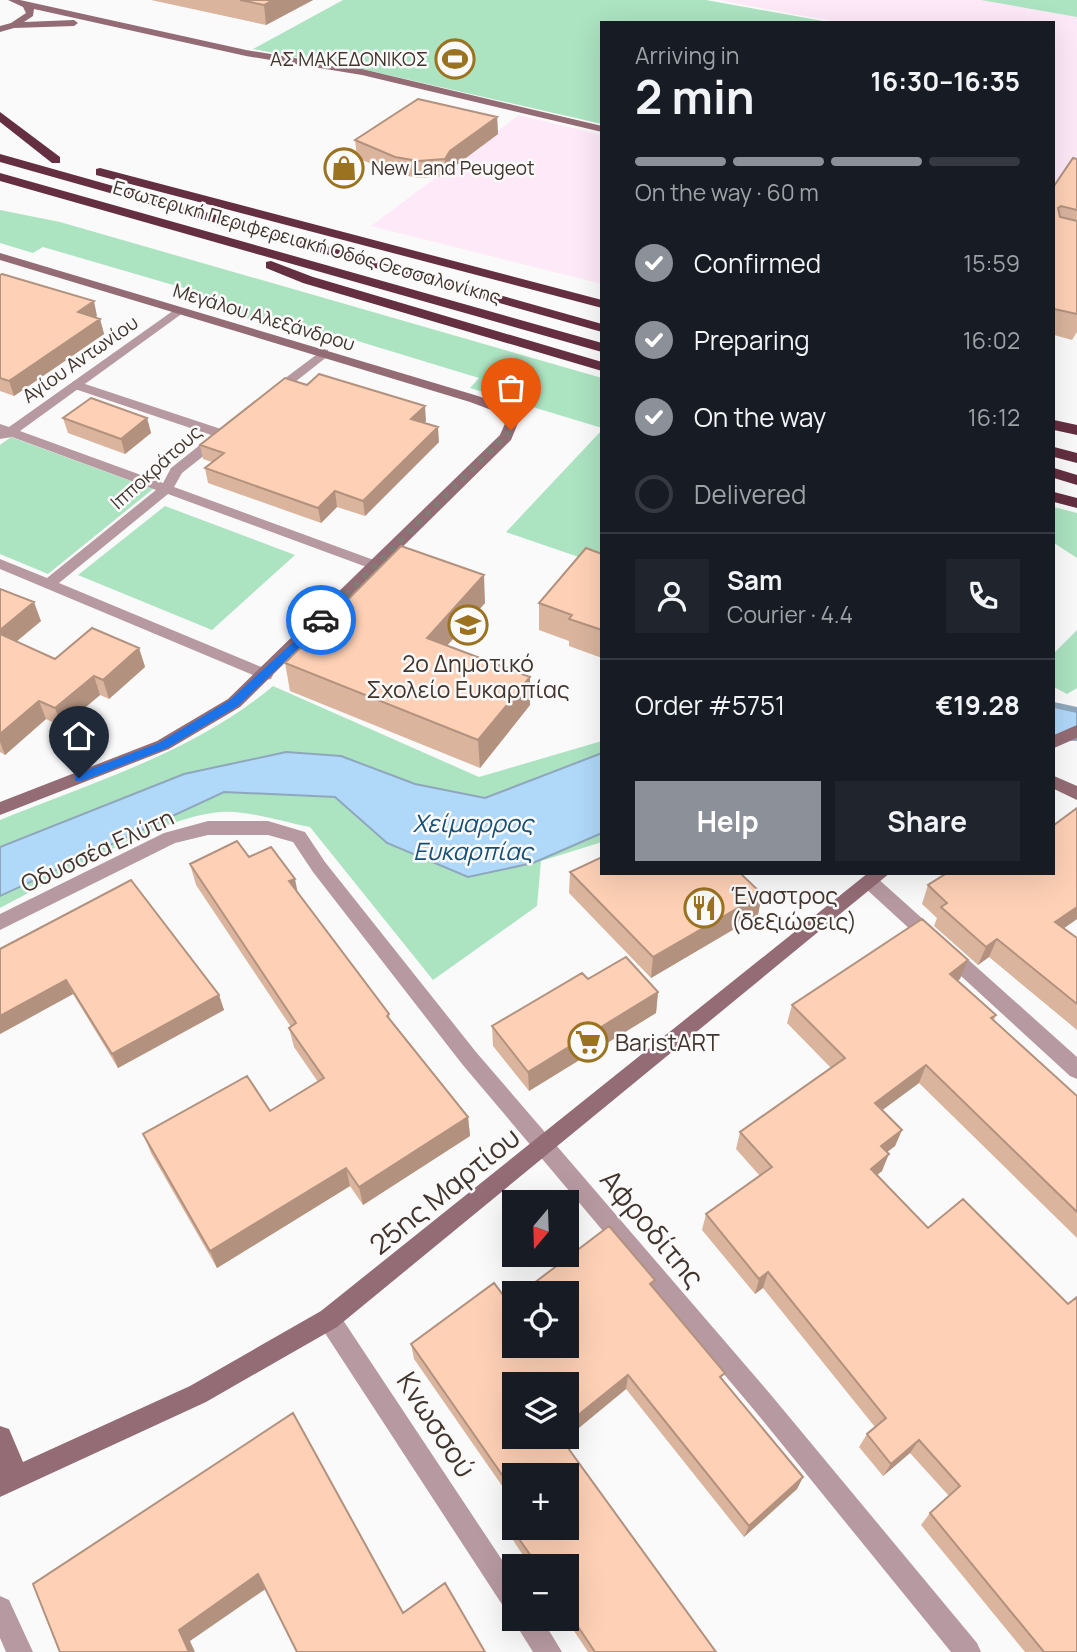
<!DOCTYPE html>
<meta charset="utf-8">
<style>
body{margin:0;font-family:Manrope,sans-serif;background:#20242c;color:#f1f3f6;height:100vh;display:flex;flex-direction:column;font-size:26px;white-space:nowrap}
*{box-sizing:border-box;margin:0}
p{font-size:23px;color:#9ea1a6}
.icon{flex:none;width:38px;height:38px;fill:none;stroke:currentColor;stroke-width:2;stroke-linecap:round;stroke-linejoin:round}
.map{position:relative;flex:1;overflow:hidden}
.sheet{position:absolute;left:600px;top:21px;width:455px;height:854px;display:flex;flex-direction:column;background:#171b24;border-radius:0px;box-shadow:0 7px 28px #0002}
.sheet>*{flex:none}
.needle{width:46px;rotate:199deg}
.fabs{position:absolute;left:502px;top:1190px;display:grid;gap:14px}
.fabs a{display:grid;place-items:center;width:77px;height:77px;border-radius:0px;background:#171b24;box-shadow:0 7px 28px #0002;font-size:35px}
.pin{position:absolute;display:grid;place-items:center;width:60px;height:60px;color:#fff;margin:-72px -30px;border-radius:50% 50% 50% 0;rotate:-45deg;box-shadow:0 0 7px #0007}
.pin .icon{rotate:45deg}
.courier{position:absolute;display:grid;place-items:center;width:70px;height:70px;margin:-35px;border:5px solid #1a73e8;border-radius:50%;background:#fff;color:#222;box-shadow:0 2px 9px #0007}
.headline em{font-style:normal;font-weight:700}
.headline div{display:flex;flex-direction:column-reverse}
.headline{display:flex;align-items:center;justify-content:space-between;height:119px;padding:0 35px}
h1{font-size:46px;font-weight:700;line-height:52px}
.bar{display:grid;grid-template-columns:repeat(4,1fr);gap:10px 7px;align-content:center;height:84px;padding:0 35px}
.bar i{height:9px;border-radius:5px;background:#363941}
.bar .selected{background:#8c9099}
.bar p{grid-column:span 4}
.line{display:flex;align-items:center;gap:18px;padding:0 35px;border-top:2px solid #363941}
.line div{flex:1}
.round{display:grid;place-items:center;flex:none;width:74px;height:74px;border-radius:0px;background:#20242c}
ol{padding:0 35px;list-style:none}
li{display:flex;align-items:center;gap:21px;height:77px}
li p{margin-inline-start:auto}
li .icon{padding:7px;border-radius:50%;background:#8c9099;color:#fff;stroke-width:4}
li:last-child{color:#9ea1a6}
li i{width:38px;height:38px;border:4px solid #363941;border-radius:50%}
.primary-button{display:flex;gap:14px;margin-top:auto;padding:14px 35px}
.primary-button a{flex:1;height:80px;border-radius:0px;background:#8c9099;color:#fff;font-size:28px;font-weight:700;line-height:80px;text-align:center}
.primary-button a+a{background:#20242c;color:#f1f3f6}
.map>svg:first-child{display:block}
.industrial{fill:#fee9f9}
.green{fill:#ace3c1}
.water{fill:#b0d8f9;stroke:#8fa7bc;stroke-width:2}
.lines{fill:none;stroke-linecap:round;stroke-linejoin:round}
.stream{fill:#8fa7bc;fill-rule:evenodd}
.lane{fill:#b79aa1;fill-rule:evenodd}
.street{fill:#b79aa1;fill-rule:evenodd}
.secondary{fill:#946c76;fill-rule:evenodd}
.highway{fill:#642f40;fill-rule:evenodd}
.wall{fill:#dab49d}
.shaded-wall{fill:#b2927f}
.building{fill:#fed1b6;stroke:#b2927f;stroke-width:2}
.route{fill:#1a73e8}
.done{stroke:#827a75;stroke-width:7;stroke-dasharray:0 12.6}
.labels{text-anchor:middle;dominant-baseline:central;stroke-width:5;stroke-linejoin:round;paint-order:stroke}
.far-poi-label{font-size:19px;fill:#42352d;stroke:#fafafa;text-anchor:end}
.far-street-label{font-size:19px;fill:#42352d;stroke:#fafafa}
.poi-label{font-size:23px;fill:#42352d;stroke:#fafafa;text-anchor:start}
.street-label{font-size:23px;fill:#42352d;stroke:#fafafa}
.water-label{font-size:24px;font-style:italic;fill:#154f76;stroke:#fafafa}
.near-street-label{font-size:28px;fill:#42352d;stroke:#fafafa}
</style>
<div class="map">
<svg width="1077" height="1652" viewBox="0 0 1077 1652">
<rect width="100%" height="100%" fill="#fafafa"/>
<path class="industrial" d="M719 0H981L1077 17V231L1054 226V23H842Z
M519 115 602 135V284L371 226Z"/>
<path class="green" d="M343 0H706L834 23H602V124L362 69 253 49Z
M981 0H1077V17Z
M0 210 60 222 602 378V428L470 388 479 378 328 332 318 340 194 302 204 294 43 247 33 253 0 243Z
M602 430V565L506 532Z
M11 437 153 489 48 574 0 554V445Z
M165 506 295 555 212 630 78 575Z
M1054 507 1077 513V558L1054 543Z
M1077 630V688L1067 694 1054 687V653Z
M273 686 479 777 602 741V842L541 861 537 906 433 980 310 827C282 822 249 810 220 812 156 818 59 878 0 908V820C93 782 195 752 273 686Z"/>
<path class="water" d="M1054 705 1077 709V740L1054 739Z
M286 752 341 756 415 784 485 798 602 753V833L533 863 468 877 387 843 335 797 224 792 0 896V847L184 774Z"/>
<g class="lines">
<path class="stream" d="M1054 702 1077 707V713L1054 708Z"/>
<path class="lane" d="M76 381 227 431 229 434 222 438 217 437 72 388V382Z"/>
<path class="street" d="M177 308 187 310 20 431 163 483 171 468 215 433H225V439L182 473 174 487 382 563 384 566 382 569H372L168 494 59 583 271 671 273 675 271 679 265 680 0 569V559L47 578 156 490 12 437 0 439V424L9 427Z
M324 349 328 350V356L276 397H268V391Z
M208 821H268L305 832 325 862 476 1052 771 1395 977 1643 981 1652H951L755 1411 462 1064 313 872 293 842 268 835H208L175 843 0 930V914L164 833Z
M870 875 876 877 1077 1057V1079L1070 1076 864 887 861 882 864 877Z
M329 1308 337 1311 514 1578V1613L505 1609 321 1327 317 1319 321 1311Z
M0 1596 9 1600 33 1652H6L0 1638Z
M514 1617 542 1619 562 1652H533L518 1628Z"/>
<path class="secondary" d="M8 0H20L246 50 362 69 602 126V132L362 75 246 56 34 9 33 16 24 22 74 20 78 23 74 26 14 28 0 32V26L11 23 26 13 23 7Z
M0 253 478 396 512 408 520 418 511 440 240 707 169 749 0 815V802L157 741 228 699 500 435 507 419 502 414 470 402 0 260Z
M1077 725V738L1054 748V735Z
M1054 776 1077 786V800L1054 789Z
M868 873H890L337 1327 206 1402 0 1497V1426L9 1429 23 1462 190 1386 321 1311Z"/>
<path class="highway" d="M0 112 60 157V163H52L0 122Z
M0 154 602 324V332L0 162Z
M100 168 602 300V308L96 175V169Z
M0 173 602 343V352L0 181Z
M271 261 313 277 602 362V371L303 283 266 268V262Z
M1054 420 1077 425V435L1054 430Z
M1054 447 1077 453V463L1054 457Z
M1054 468 1077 475V485L1054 478Z
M1054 492 1077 498V508L1054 502Z"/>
</g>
<path class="wall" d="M151 0H313L266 25Z
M497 117 498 134 451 169 446 176 419 178 397 174 357 158 355 140Z
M1077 159V332L1072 340 1054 335V186Z
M0 275 97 316 95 318 100 319 104 334 14 396 0 391Z
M63 418H147L151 433 125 454 68 433Z
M426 421 424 423 439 442 365 516 337 507 321 523 208 483 205 468 212 462 203 459 200 445Z
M602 554V658L569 646V641L539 630V603Z
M0 589 41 621 17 641 55 659 139 648 145 667 109 699 100 695 62 727 46 719 5 755 0 752Z
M485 603 447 645 530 677V705L480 768 290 691 285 663Z
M1077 808V919L1064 928 1077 938V1030L989 957 978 965 934 926 937 918 922 904 928 885 1054 873Z
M249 857 298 894 389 1014 390 1020 468 1117 470 1136 363 1205 350 1186 217 1268 151 1153 143 1134 270 1111 318 1082 294 1047 289 1028 291 1027 196 885 190 864Z
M570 872 762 894 758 915 651 978 569 893Z
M0 949 219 995 224 1010 118 1068 73 994 0 1034Z
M588 979 658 992 656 1013 529 1091 493 1046 492 1026Z
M960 979 957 981 996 1015 994 1020 1077 1096V1238L919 1083 882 1110 902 1130 895 1146 887 1152 882 1171 877 1175 1077 1652H1025L921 1525 930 1513 949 1496 910 1453 883 1476 859 1447 867 1434 875 1427 763 1288 755 1294 702 1230 706 1214 760 1176 736 1149 740 1132 831 1068 787 1023 792 1005Z
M654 1288 723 1380 803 1477 797 1489 744 1537 626 1389 563 1441 716 1652H588L566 1619H567V1566H530L511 1537 510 1526 567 1528 514 1475V1503L414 1359 411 1344 509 1303Z"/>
<path class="shaded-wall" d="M273 0H313L266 25 264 5Z
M497 117 498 134 451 169 446 176 445 159 450 151Z
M94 301 97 316 81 326 78 312Z
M100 319 104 334 14 396 9 381Z
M425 406 426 421 412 434 411 419Z
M147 418 151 433 125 454 121 439Z
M438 427 439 442 365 516 363 501Z
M335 491 337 507 321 523 318 508Z
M484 575 485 603 429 666 427 638Z
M34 602 41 621 5 651 0 640V630Z
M139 648 145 667 109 699 103 680Z
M94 676 100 695 62 727 55 708Z
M530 677V705L480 768 478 740Z
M39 701 46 719 5 755 0 742V734Z
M295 879 299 899 289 881Z
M762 894 758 915 651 978 653 957Z
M1077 907V919L1047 940 1055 922Z
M997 939 989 957 978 965 986 947Z
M968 960 960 979 942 992 950 974Z
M66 980 73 994 0 1034V1016Z
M658 992 656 1013 529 1091 528 1072Z
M219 995 224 1010 118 1068 112 1054Z
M926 1065 919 1083 869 1120 875 1103Z
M468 1117 470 1136 363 1205 359 1187Z
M902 1130 895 1146 874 1162 881 1146Z
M889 1154 882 1171 864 1185 871 1169Z
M346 1168 350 1186 217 1268 210 1251Z
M768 1272 763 1288 755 1294 759 1279Z
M628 1375 626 1389 557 1446V1437H567V1424Z
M919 1440 910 1453 883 1476 891 1464Z
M803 1477 797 1489 744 1537 749 1526Z
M258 1574 267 1588 190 1641 195 1652H189L179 1630Z"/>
<path class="building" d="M240 0H273L264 5Z
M418 99 497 117 450 151 445 159 418 161 395 157 355 140Z
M1073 158 1077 159V210L1061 206 1058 208 1060 217 1077 221V314L1054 309V186Z
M2 274 94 301 78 312 100 319 9 381 0 378V275Z
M319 374 425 406 411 419 438 427 363 501 335 491 318 508 205 468 224 453 200 445 285 378 307 385Z
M91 398 147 418 121 439 63 418Z
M401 546 484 575 427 638 530 677 478 740 285 663Z
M586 548 602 554V630L569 619 572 615 539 603Z
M0 589 34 602 0 630Z
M92 628 139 648 103 680 94 676 55 708 39 701 0 734V634L55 659Z
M1077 808V907L1055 922 1077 938V1004L997 939 986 947 941 907 947 903 928 885 947 873H1054V825Z
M237 841 249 857 271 847 295 879 289 881 389 1014 387 1016 468 1117 359 1187 346 1168 210 1251 143 1134 247 1076 270 1111 324 1078 289 1028 296 1023 190 864Z
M602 857V873H740L762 894 653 957 570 872Z
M131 880 219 995 112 1054 66 980 0 1016V949Z
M922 919 968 960 950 974 996 1015 991 1018 1077 1096V1212L926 1065 875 1103 902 1130 881 1146 889 1154 871 1169 928 1228 963 1199 1068 1304 1077 1297V1652H1044L930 1513 960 1486 919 1440 891 1464 867 1434 886 1418 768 1272 759 1279 706 1214 772 1167 740 1132 845 1058 792 1005Z
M626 957 658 992 528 1072 492 1026 582 973 588 979Z
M609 1226 655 1280 650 1284 725 1373 720 1377 803 1477 749 1526 628 1375 567 1424V1384H514V1437H560L716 1652H595L567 1610V1566H538L510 1526 514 1522V1528H567V1475H514V1492L411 1344 494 1283 509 1303 514 1298V1346H567V1293H521Z
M293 1413 403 1613 445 1583 485 1652H297L258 1574 179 1630 189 1652H60L33 1584Z"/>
<path class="route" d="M321 617 326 620 325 623 238 706 167 748 82 781H75V775L159 743 230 700Z"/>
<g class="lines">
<path class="done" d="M321 620 511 430"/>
</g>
<defs>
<g id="stadium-ring" transform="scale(2.0125)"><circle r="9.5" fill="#fafafa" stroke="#9b7220" stroke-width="1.5"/><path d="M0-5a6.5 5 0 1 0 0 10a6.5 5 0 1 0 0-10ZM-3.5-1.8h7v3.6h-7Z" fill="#9b7220"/></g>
<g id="shop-ring" transform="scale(2.0125)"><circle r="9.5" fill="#fafafa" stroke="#9b7220" stroke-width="1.5"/><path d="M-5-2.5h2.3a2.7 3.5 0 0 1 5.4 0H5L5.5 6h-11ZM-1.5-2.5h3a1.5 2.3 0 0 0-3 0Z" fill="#9b7220"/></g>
<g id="school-ring" transform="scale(2.0125)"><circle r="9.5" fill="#fafafa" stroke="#9b7220" stroke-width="1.5"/><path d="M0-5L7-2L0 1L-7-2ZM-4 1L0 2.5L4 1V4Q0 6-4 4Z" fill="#9b7220"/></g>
<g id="restaurant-ring" transform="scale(2.0125)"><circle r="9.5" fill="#fafafa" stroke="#9b7220" stroke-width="1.5"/><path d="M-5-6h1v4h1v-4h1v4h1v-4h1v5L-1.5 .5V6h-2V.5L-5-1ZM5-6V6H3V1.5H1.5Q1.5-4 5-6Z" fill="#9b7220"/></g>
<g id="supermarket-ring" transform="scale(2.0125)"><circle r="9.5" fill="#fafafa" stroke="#9b7220" stroke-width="1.5"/><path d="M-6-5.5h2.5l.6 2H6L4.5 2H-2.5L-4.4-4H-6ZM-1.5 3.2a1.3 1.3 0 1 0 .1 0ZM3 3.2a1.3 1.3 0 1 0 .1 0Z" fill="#9b7220"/></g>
</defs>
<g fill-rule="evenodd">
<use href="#stadium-ring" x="455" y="59"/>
<use href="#shop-ring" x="344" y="168"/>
<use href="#school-ring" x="468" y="625"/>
<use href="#restaurant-ring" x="704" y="908"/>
<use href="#supermarket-ring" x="588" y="1042"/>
</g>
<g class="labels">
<g class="far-poi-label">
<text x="428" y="59">ΑΣ ΜΑΚΕΔΟΝΙΚΟΣ</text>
<text x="371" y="168" text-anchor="start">New Land Peugeot</text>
</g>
<g class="far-street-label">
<text transform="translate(307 242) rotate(16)">Εσωτερική Περιφερειακή Οδός Θεσσαλονίκης</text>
<text transform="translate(264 317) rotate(17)">Μεγάλου Αλεξάνδρου</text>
<text transform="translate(80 359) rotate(-35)">Αγίου Αντωνίου</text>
<text transform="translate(156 467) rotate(-42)">Ιπποκράτους</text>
</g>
<g class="poi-label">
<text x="468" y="663" text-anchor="middle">2ο Δημοτικό<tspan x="468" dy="26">Σχολείο Ευκαρπίας</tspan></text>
<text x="731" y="895">Έναστρος<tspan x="731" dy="26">(δεξιώσεις)</tspan></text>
<text x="615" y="1042">BaristART</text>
</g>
<g class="street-label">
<text transform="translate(97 850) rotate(-25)">Οδυσσέα Ελύτη</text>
</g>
<g class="water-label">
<text x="473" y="822">Χείμαρρος<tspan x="473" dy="28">Ευκαρπίας</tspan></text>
</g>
<g class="near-street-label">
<text transform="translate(444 1190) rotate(-39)">25ης Μαρτίου</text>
<text transform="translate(653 1228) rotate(50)">Αφροδίτης</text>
<text transform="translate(437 1424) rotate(57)">Κνωσσού</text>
</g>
</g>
</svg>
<div class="fabs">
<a><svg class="needle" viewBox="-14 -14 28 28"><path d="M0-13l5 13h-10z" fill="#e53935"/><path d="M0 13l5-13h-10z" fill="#9ea1a6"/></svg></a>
<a><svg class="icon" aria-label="locate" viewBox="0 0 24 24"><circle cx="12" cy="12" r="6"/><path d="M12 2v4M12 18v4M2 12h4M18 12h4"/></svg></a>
<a><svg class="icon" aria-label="layers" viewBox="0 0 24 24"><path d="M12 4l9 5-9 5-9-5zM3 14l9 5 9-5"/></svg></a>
<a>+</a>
<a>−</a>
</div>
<div class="pin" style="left:511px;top:430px;background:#ea580c"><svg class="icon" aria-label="bag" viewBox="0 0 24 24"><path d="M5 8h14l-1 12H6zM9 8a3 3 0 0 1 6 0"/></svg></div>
<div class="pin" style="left:79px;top:778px;background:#1f2937"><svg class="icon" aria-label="home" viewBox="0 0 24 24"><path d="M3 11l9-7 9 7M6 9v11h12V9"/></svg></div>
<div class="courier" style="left:321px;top:620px"><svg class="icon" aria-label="car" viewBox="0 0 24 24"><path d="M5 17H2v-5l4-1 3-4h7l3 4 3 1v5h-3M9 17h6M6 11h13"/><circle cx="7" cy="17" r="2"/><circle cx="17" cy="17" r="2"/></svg></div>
<section class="sheet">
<div class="headline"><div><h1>2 min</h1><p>Arriving in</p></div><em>16:30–16:35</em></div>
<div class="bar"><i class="selected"></i><i class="selected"></i><i class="selected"></i><i></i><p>On the way · 60 m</p></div>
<ol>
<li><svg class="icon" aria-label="check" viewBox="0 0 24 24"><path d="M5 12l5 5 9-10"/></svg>Confirmed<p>15:59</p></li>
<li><svg class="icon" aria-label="check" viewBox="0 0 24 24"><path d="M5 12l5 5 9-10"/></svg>Preparing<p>16:02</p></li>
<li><svg class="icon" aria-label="check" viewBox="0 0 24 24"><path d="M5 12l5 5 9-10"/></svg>On the way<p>16:12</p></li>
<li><i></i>Delivered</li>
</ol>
<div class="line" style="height:126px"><a class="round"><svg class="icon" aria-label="person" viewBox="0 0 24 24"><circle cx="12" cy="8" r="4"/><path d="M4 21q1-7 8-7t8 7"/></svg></a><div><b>Sam</b><p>Courier · 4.4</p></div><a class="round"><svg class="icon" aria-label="phone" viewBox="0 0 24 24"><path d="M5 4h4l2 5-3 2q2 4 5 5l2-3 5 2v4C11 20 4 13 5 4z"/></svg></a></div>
<div class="line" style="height:91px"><div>Order #5751</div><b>€19.28</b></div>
<div class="primary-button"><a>Help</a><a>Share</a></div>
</section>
</div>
